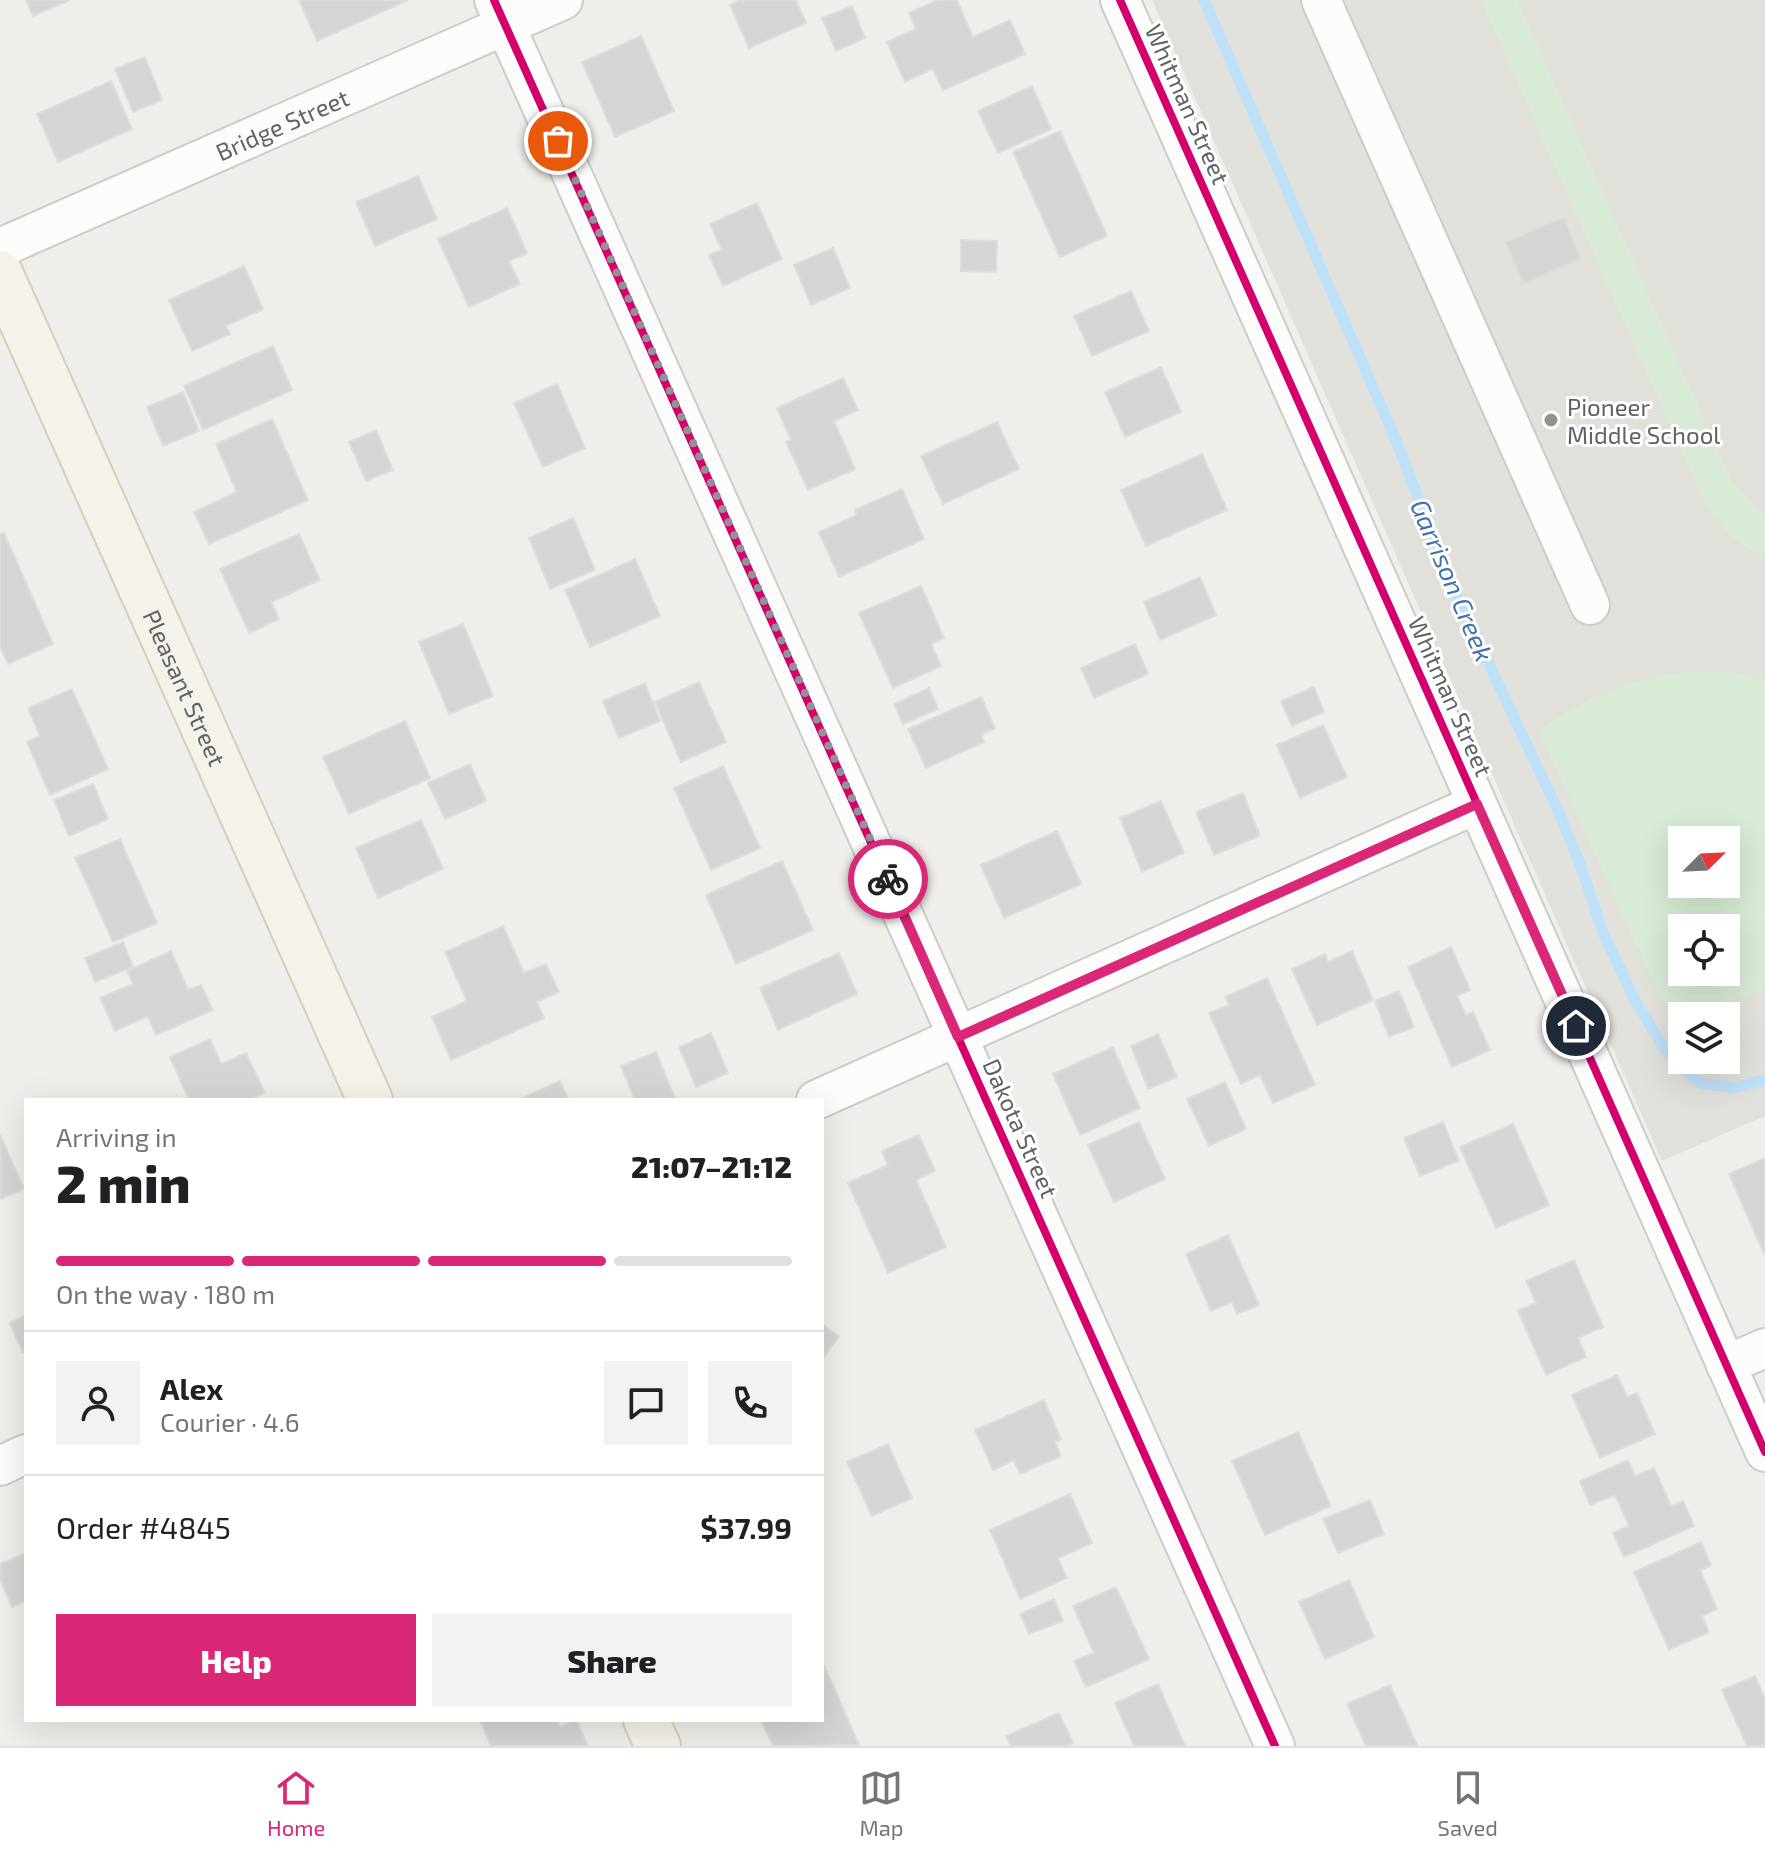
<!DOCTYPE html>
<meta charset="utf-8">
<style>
body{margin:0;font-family:"Exo 2",sans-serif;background:#f2f2f2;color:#202124;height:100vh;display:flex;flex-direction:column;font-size:30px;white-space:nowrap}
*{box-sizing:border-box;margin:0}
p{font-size:26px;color:#757577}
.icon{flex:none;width:44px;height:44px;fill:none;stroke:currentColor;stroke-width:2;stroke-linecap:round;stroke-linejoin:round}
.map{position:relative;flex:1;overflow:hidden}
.panel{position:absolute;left:24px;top:1098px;width:800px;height:624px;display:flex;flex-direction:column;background:#fff;border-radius:0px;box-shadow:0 8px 32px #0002}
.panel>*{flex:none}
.needle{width:52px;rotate:66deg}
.fabs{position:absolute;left:1668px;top:826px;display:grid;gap:16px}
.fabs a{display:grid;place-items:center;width:72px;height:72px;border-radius:0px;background:#fff;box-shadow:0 8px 32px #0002;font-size:40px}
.pin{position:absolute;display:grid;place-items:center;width:68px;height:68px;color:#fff;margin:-34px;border:4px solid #fff;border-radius:50%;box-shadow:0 2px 8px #0007}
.courier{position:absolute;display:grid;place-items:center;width:80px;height:80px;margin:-40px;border:6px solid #db2777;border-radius:50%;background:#fff;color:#222;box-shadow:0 2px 10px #0007}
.headline em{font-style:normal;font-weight:800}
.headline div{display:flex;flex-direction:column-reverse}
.headline{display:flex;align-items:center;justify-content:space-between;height:136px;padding:0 32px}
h1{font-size:52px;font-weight:800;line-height:60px}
.bar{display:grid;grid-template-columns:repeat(4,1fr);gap:12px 8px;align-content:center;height:96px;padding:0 32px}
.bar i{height:10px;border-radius:6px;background:#e0e0e0}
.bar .selected{background:#db2777}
.bar p{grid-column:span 4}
.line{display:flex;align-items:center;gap:20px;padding:0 32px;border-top:2px solid #e0e0e0}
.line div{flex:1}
.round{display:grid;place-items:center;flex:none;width:84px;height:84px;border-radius:0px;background:#f2f2f2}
.cta{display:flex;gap:16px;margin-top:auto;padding:16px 32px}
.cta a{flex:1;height:92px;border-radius:0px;background:#db2777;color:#fff;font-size:32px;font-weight:800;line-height:92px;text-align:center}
.cta a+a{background:#f2f2f2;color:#202124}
.tab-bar{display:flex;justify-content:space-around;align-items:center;height:112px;border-top:2px solid #e0e0e0;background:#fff;font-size:22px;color:#757577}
.tab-bar a{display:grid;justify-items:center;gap:4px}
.tab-bar .selected{color:#db2777}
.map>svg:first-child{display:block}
.education{fill:#e2e0da;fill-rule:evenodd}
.green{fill:#d8ebd6;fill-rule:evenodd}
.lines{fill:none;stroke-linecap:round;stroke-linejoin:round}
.stream{stroke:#bfe0f9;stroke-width:11}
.building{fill:#d6d5d3;stroke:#deddd9;stroke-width:2}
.minor-casing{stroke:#cbcccc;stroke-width:42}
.major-casing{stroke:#d7ceb8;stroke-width:48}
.minor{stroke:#fdfcfc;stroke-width:38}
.major{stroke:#f4f2e9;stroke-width:44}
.cycleway-casing{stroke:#fff;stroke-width:13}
.cycleway{stroke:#d6006c;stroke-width:8}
.done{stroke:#919496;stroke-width:8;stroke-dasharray:0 14.4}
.route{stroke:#db2777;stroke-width:10}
.poi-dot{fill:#919496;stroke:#fff;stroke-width:3}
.labels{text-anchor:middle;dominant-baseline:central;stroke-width:6;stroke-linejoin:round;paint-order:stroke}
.street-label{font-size:24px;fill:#5f6368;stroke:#fff}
.poi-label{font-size:24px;fill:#5f6368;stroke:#fff;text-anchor:start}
.water-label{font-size:26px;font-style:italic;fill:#4174aa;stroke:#fff}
</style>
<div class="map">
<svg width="1765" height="1746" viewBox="0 0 1765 1746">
<rect width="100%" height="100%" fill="#efeeea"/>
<path class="education" d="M1152 0H1765V1116L1662 1161ZM1682 840H1726V884H1682ZM1682 928H1726V972H1682ZM1682 1016H1726V1060H1682Z"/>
<path class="green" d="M1481 0H1517L1731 480 1765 516V556C1730 541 1722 529 1702 497Z
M1695 671 1729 672 1765 679V988L1699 1015 1662 1001 1539 731C1590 694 1632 677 1695 671ZM1682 840H1726V884H1682ZM1682 928H1726V972H1682Z"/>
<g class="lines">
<path class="stream" d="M1204 0 1393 433 1454 590 1560 815 1582 869 1603 933 1636 1002 1667 1053 1699 1083 1732 1088 1765 1080"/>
</g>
<path class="building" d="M26 0H70L33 16Z
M299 0H408L317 41Z
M740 0H796L806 23 749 48 730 5Z
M938 0H957L973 37 1010 20 1025 54 943 90 933 69 905 82 887 42 916 29 909 13Z
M852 6 865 38 836 51 822 18Z
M641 36 674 111 615 137 582 62Z
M145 57 162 100 133 112 115 69Z
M111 81 132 129 58 162 37 114Z
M1032 86 1051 129 998 153 978 111Z
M1060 131 1107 236 1060 257 1013 152Z
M418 176 437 219 375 246 356 202Z
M757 203 782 259 723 286 709 255 722 250 710 224Z
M507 208 527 253 509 261 520 284 469 307 438 239Z
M1564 217 1581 259 1523 284 1505 242Z
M961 240 997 241 996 272 961 271Z
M833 248 850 288 811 305 794 265Z
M244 266 263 309 226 326 230 334 192 351 169 300Z
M1131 291 1149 331 1092 356 1074 316Z
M273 346 292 390 203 430 184 386Z
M1161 367 1181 412 1125 437 1105 392Z
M843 378 858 410 834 421 855 469 808 490 786 442 791 440 777 408Z
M557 384 585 448 543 467 514 403Z
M183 392 199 431 163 446 147 407Z
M272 419 308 500 209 544 194 512 237 492 216 444Z
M997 422 1019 469 943 504 921 456Z
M376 430 393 470 366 481 349 442Z
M1202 454 1227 510 1146 546 1121 490Z
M902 489 924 539 839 577 819 532 857 515 855 510Z
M573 518 595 570 550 589 529 538Z
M4 533 53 644 8 664 0 647V534Z
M299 534 320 580 271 602 279 619 249 633 220 569Z
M635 559 660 616 590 647 565 590Z
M1200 577 1216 615 1160 640 1144 602Z
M921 586 944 638 931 644 941 666 893 688 859 613Z
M463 624 493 696 449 714 419 642Z
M1135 644 1148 674 1094 698 1081 668Z
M699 682 726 742 681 762 655 702Z
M645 683 660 721 619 738 603 701Z
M1314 687 1324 712 1292 726 1281 701Z
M929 688 938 709 903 724 894 704Z
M72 689 108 769 50 795 27 742 40 736 28 708Z
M981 697 995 728 981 735 984 742 926 768 908 729Z
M405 721 430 778 349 814 323 757Z
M1323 725 1347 777 1300 798 1277 745Z
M470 764 486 801 445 819 428 783Z
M723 766 760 848 711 870 674 788Z
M93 784 108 819 69 836 54 800Z
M1243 793 1260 836 1214 855 1196 812Z
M1161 801 1184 853 1142 872 1120 818Z
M421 820 443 869 378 898 356 848Z
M1057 831 1081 884 1004 918 981 865Z
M120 839 157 923 113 942 75 858Z
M782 861 813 930 736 964 706 895Z
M503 926 524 973 546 964 559 992 537 1002 544 1018 451 1060 432 1017 467 1001 445 952Z
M123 942 133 967 95 982 85 958Z
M1451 947 1470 990 1457 996 1466 1015 1473 1012 1490 1050 1452 1067 1408 967Z
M171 951 188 990 201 985 213 1010 156 1035 148 1016 115 1031 100 998 133 984 127 971Z
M1352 951 1373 1000 1317 1025 1292 969 1325 954 1328 962Z
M839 953 857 994 778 1030 760 988Z
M1267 978 1315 1085 1273 1103 1260 1075 1241 1084 1209 1013 1229 1005 1225 997Z
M1399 991 1414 1027 1389 1037 1375 1001Z
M711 1033 728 1073 696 1087 679 1047Z
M1158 1034 1177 1077 1148 1089 1131 1046Z
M210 1039 221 1064 246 1053 265 1093 249 1100H189L170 1057Z
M1113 1047 1140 1108 1080 1135 1053 1074Z
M656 1052 675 1098 635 1100 621 1066Z
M560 1081 569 1100H518Z
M1225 1082 1246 1129 1209 1146 1187 1099Z
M1139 1122 1165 1179 1114 1202 1088 1145Z
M1443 1122 1459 1161 1420 1176 1404 1138Z
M1513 1124 1549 1205 1496 1228 1460 1147Z
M0 1135 24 1189 0 1199Z
M919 1135 935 1171 916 1180 946 1247 888 1273 848 1183 888 1165 882 1151Z
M1765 1158V1256L1729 1174Z
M1228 1235 1259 1305 1237 1314 1232 1302 1211 1311 1186 1254Z
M1574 1260 1603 1327 1578 1338 1586 1357 1546 1375 1518 1311 1536 1303 1526 1281Z
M26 1315V1352L23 1353 10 1323Z
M822 1324 839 1336 822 1360Z
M1617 1375 1627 1397 1637 1393 1655 1434 1600 1458 1572 1395Z
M1044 1400 1061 1439 1055 1442 1061 1456 1020 1474 1014 1460 993 1470 975 1430Z
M1298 1432 1331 1506 1265 1535 1232 1461Z
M888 1444 912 1498 872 1516 847 1462Z
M1628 1460 1635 1476 1654 1468 1671 1506 1683 1501 1694 1526 1624 1557 1613 1533 1629 1526 1615 1495 1590 1505 1580 1481Z
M1070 1494 1092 1543 1058 1558 1067 1578 1020 1599 990 1530Z
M1370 1500 1384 1534 1338 1553 1323 1519Z
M1701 1542 1711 1565 1700 1570 1717 1609 1702 1616 1709 1632 1669 1650 1634 1572Z
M26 1553V1606L24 1602 12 1607 0 1579V1564Z
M1349 1580 1374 1637 1325 1659 1299 1602Z
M1116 1587 1149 1659 1086 1687 1074 1661 1094 1653 1073 1606Z
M1054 1599 1063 1621 1029 1634 1020 1614Z
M824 1665 859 1745 773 1746 761 1720H822Z
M1755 1676 1765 1699V1746H1747L1722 1690Z
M1158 1684 1185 1746H1134L1115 1703Z
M1390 1685 1417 1745 1414 1746H1366L1347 1704Z
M1059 1713 1073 1743 1067 1746H1011L1006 1736Z
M480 1720H556L560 1727 576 1720 588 1746H491Z"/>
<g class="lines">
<g class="minor-casing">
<g id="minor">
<path d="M494 0 1275 1746"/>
<path d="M1120 0 1765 1452"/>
<path d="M1321 0 1590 605"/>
<path id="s1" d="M0 248 563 0"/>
<path d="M816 1100 1477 804"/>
<path d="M1726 1365 1765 1348"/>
<path d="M0 1466 26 1454"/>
</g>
</g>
<g class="major-casing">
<g id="major">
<path id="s2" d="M0 273 370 1100"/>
<path d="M646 1720 658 1746"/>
</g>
</g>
<use href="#minor" class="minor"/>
<use href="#major" class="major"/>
<g class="cycleway-casing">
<path id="cycleway" d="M494 0 1275 1746
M1120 0 1765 1452"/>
</g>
<use href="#cycleway" class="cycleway"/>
</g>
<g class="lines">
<path class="done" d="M558 141 888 879"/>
<path class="route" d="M888 879 958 1037 1477 804 1576 1026"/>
</g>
<circle class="poi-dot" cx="1551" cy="420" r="8"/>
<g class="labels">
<g class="street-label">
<text transform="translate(1188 104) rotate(66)">Whitman Street</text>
<text stroke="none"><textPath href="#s1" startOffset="308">Bridge Street</textPath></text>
<text stroke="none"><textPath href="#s2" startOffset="454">Pleasant Street</textPath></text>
<text transform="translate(1451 696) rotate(66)">Whitman Street</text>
<text transform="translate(1021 1128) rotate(66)">Dakota Street</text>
</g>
<g class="poi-label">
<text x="1567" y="406">Pioneer<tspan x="1567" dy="28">Middle School</tspan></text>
</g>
<g class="water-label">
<text transform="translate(1453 580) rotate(67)">Garrison Creek</text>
</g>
</g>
</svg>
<div class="fabs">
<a><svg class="needle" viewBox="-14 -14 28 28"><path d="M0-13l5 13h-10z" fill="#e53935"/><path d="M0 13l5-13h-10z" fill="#757577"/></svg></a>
<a><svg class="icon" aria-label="locate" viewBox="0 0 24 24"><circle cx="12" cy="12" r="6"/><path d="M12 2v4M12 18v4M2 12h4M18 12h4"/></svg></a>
<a><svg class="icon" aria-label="layers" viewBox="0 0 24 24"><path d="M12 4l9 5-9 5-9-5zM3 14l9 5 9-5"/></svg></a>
</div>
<div class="pin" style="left:558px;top:141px;background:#ea580c"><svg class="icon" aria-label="bag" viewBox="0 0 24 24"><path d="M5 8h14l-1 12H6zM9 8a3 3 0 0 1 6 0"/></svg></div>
<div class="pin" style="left:1576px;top:1026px;background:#1f2937"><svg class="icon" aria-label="home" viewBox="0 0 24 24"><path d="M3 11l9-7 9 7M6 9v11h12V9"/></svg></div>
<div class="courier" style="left:888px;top:879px"><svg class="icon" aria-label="bike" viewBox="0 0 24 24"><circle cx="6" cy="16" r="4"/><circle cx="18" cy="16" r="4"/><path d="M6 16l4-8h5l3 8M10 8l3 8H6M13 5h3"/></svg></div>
<section class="panel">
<div class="headline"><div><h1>2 min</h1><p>Arriving in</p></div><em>21:07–21:12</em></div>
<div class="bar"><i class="selected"></i><i class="selected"></i><i class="selected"></i><i></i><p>On the way · 180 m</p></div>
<div class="line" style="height:144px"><a class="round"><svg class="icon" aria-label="person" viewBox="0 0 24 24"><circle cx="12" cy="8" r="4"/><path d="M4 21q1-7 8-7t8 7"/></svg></a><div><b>Alex</b><p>Courier · 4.6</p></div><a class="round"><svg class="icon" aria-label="chat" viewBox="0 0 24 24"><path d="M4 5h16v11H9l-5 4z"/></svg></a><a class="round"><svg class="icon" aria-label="phone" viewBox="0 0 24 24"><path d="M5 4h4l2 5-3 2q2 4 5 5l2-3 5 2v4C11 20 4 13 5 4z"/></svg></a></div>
<div class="line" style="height:104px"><div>Order #4845</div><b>$37.99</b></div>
<div class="cta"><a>Help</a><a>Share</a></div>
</section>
</div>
<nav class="tab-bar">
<a class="selected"><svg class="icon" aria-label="home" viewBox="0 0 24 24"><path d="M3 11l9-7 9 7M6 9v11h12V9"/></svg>Home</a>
<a><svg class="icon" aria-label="map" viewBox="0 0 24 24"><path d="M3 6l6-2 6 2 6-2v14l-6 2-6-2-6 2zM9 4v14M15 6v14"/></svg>Map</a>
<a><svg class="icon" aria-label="saved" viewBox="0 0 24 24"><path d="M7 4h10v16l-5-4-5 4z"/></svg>Saved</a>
</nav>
